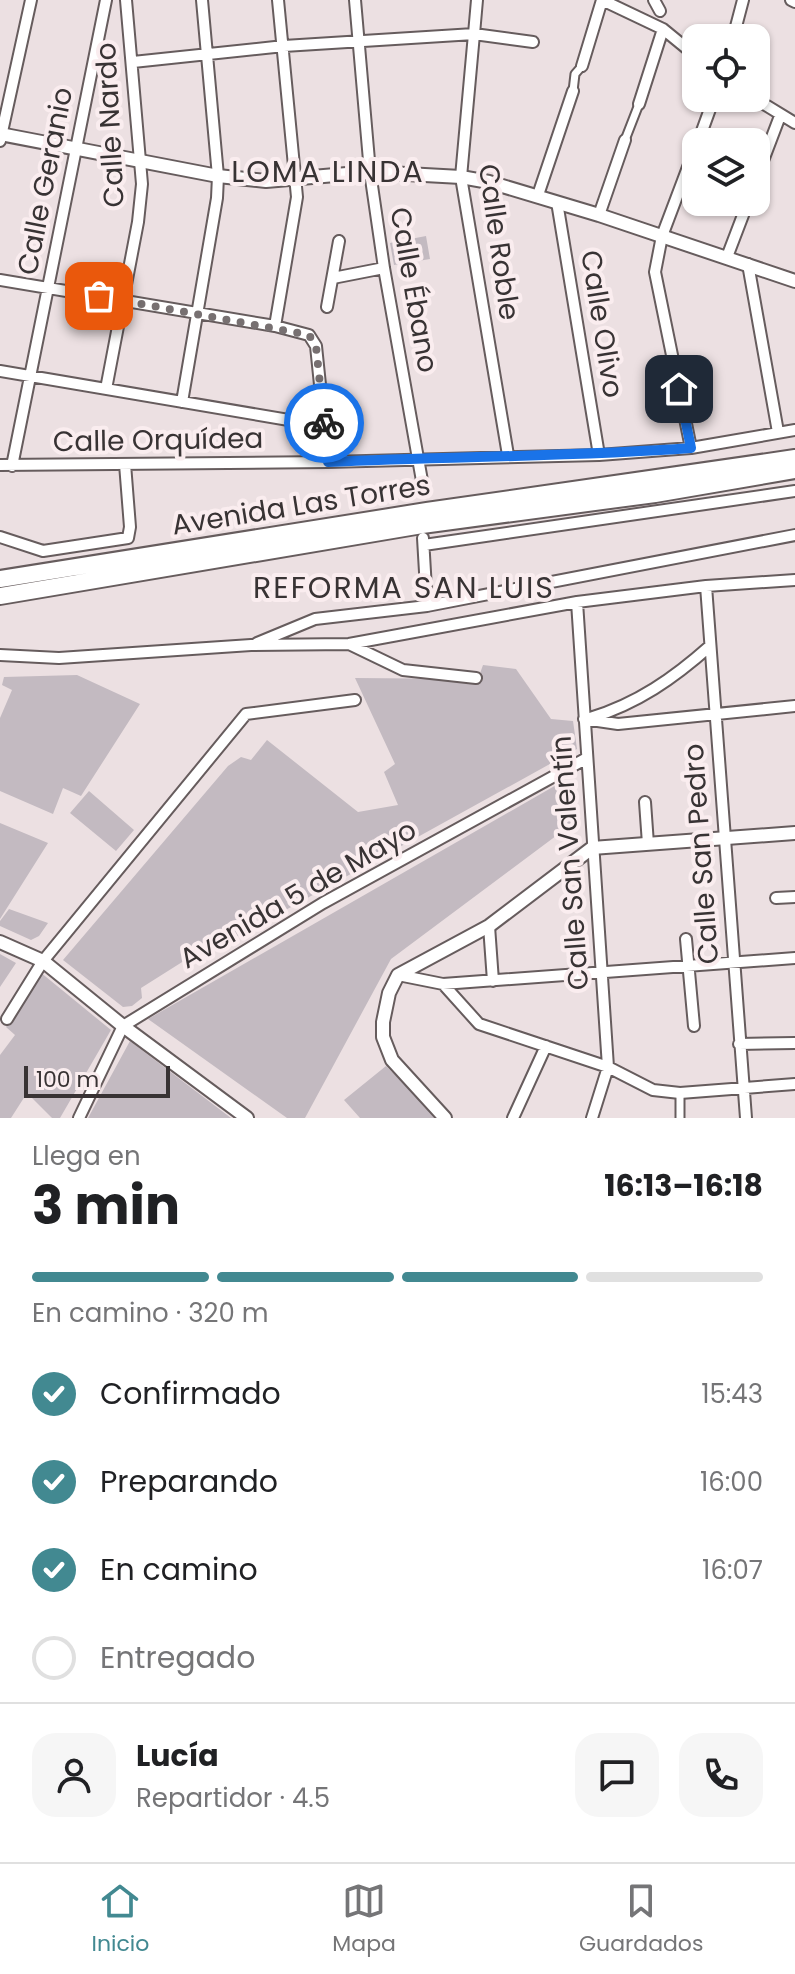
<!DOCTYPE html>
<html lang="es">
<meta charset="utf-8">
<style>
body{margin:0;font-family:Poppins,sans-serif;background:#f6f6f6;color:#202124;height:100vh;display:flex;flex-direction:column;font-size:30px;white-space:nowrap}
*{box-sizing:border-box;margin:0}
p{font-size:26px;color:#757577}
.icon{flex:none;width:44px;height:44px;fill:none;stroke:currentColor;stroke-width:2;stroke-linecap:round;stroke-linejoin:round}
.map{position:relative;height:1118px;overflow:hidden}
.sheet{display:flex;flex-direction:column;background:#fff;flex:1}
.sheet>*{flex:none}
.tools{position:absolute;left:682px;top:24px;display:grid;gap:16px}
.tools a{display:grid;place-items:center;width:88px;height:88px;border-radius:16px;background:#fff;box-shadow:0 2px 6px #0004;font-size:40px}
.scale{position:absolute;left:24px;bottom:20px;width:146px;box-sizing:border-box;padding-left:8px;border:4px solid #383334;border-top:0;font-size:22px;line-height:28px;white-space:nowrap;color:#383334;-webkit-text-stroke:6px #faedef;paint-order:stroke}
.pin{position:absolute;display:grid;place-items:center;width:68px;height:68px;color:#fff;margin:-34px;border-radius:16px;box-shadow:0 4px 12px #0006}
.courier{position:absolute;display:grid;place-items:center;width:80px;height:80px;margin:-40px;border:6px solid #1a73e8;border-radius:50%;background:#fff;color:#222;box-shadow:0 2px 10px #0007}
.head em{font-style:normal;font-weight:700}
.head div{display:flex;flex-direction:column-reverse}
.head{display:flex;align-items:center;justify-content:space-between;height:136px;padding:0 32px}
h1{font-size:52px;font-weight:700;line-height:60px}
.bar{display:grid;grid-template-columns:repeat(4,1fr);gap:12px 8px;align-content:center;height:96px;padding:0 32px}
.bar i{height:10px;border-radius:6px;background:#e0e0e0}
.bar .selected{background:#428991}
.bar p{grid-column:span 4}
.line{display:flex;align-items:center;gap:20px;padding:0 32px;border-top:2px solid #e0e0e0}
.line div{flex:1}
.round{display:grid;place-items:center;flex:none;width:84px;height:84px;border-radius:24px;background:#f6f6f6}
ol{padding:0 32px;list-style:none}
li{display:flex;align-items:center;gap:24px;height:88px}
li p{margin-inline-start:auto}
li .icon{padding:8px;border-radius:50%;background:#428991;color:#fff;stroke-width:4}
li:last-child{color:#757577}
li i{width:44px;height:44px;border:4px solid #e0e0e0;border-radius:50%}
.menu{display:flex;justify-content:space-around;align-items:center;height:112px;border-top:2px solid #e0e0e0;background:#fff;font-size:22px;color:#757577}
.menu a{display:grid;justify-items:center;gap:4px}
.menu .selected{color:#428991}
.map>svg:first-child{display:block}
.building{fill:#c3bac1}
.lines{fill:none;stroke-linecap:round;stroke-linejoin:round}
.pedestrian-casing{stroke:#665c5d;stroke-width:11}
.minor-casing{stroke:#665c5d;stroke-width:14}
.tertiary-casing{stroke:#665c5d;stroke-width:16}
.trunk-casing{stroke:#665c5d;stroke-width:20}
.pedestrian{stroke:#fff;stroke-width:7}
.minor{stroke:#fff;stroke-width:10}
.tertiary{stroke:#fff;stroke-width:12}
.trunk{stroke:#fff;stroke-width:16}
.done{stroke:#777071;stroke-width:8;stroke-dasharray:0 14.4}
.route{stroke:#1a73e8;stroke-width:10}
.labels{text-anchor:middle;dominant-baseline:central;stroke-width:8;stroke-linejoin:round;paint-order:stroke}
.street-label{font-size:28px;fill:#383334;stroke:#faedef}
.neighbourhood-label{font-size:30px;letter-spacing:2px;fill:#383334;stroke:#faedef}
</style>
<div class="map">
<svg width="795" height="1118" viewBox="0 0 795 1118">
<rect width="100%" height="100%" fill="#ece0e2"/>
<path class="building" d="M426 236 430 259 394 265 390 243Z
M483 665 516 669 551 719 573 721 577 749 282 912 277 902 252 916 253 927 227 943 225 935 141 988 142 998 132 1006 123 1007 63 960 228 766 241 757 251 760 267 740 358 812 398 805 384 772 395 764 355 678 478 679Z
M77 675 140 704 81 796 63 788 53 814 0 791V718L12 690 2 685 4 677Z
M565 780 580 818 391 959 305 1118H287L148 1019Z
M89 791 134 830 116 851 70 813Z
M0 823 48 843 0 919Z
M9 909 48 923 39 936 31 940 0 926V921Z
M0 954 16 963 0 987Z
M40 972 111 1030 60 1118H52L27 1093 11 1118H0V1055L15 1035 6 1027Z
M130 1041 231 1118H88Z
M386 1066 436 1116 434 1118H360L344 1100Z"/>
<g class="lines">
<g class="pedestrian-casing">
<path id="pedestrian" d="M573 91 575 74 582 66
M625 140 639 104
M680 1118V1093"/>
</g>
<g class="minor-casing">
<path id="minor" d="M355 0 370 172 384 268 424 492
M477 0 474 34 533 42
M602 0 663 29 696 56
M654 0 660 11
M791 0 795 2
M733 38 743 0
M133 62 284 46 474 34 461 177 508 455
M582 66 602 0
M754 98 795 123
M639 104 663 29
M0 141 31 0
M698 142 714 98
M756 179 780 116
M538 195 573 91
M557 202 599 455
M599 215 625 140
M727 257 748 202
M748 264 778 432
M333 278 384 268
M0 280 275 326 309 335 316 346 328 462
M327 307 339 241
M275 326 297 197 278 0
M0 371 324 426
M106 389 138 222 142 184 126 0
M182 402 217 198 218 176 202 0
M691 448 655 272 662 236 696 146
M0 465 328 462 599 455 691 448 795 430
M12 466 106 0
M0 537 43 551 128 538 130 527 125 464
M423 538 427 606
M424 545 795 491
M706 586 746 1118
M577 602 608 1067 592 1118
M257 643 315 619 427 606 795 535
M349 644 403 670 476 678
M0 655 59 658 251 645 349 644 577 602 706 586 795 580
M590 718C637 704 674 678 710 646
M584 719 618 724 795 706
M645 802 648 844
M776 898 795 897
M489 926 493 981
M686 939 694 1026
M398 975 443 984 795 958
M443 984 479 1024 608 1067 653 1090 680 1093 795 1084
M7 1019 43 961 246 714 355 700
M739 1044 795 1043
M79 1118 123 1026 323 903 587 758
M513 1118 546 1046"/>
</g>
<g class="tertiary-casing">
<path id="tertiary" d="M0 134 218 176 266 181 370 172 461 177 489 182 599 215 795 281
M0 942 43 961 123 1026 247 1118
M445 1118 392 1060 383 1037V1022L389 993 398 975 489 926 592 848 795 833"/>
</g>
<g class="trunk-casing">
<path id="trunk" d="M0 579 427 511 795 458
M0 596 422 525 655 494 795 470"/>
</g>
<use href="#pedestrian" class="pedestrian"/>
<use href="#minor" class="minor"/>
<use href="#tertiary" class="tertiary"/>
<use href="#trunk" class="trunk"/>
</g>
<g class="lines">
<path class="done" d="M99 296 309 335 316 346 324 423"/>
<path class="route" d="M324 423 328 462C449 456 570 457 691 448L679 389"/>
</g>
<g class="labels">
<g class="street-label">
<text transform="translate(110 125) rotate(-93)">Calle Nardo</text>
<text transform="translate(45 181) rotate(-79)">Calle Geranio</text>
<text transform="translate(499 242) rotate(82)">Calle Roble</text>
<text transform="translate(414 290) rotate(80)">Calle Ébano</text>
<text transform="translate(602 324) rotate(81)">Calle Olivo</text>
<text transform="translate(158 440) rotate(-1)">Calle Orquídea</text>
<text transform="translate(301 505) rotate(-9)">Avenida Las Torres</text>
<text transform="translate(701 854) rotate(-94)">Calle San Pedro</text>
<text transform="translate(570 863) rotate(-94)">Calle San Valentín</text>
<text transform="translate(298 894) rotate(-30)">Avenida 5 de Mayo</text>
</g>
<g class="neighbourhood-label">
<text x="328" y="171">LOMA LINDA</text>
<text x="404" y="587">REFORMA SAN LUIS</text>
</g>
</g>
</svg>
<div class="tools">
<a><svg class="icon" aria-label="locate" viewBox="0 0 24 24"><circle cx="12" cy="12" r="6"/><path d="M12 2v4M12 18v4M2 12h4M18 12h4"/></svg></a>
<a><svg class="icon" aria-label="layers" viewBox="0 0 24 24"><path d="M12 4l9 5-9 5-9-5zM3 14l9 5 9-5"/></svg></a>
</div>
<div class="scale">100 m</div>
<div class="pin" style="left:99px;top:296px;background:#ea580c"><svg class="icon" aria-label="bag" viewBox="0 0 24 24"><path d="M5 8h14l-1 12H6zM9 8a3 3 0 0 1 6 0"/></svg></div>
<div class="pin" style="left:679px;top:389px;background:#1f2937"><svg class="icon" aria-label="home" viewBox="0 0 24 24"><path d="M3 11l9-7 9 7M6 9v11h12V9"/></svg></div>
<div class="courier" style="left:324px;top:423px"><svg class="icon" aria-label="bike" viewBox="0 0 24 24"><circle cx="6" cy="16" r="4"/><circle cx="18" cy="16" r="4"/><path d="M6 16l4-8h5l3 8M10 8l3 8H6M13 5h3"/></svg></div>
</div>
<section class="sheet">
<div class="head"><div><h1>3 min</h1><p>Llega en</p></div><em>16:13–16:18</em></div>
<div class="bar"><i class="selected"></i><i class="selected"></i><i class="selected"></i><i></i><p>En camino · 320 m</p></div>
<ol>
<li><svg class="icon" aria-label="check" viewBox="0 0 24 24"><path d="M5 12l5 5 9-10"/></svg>Confirmado<p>15:43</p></li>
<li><svg class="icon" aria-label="check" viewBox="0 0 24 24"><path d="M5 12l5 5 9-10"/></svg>Preparando<p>16:00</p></li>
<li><svg class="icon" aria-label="check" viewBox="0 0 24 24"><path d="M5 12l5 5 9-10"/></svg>En camino<p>16:07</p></li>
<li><i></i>Entregado</li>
</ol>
<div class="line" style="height:144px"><a class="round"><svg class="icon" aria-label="person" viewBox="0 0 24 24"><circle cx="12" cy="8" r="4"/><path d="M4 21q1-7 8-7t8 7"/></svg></a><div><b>Lucía</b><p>Repartidor · 4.5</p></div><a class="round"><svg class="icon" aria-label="chat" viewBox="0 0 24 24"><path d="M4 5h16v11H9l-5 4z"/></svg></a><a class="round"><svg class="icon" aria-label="phone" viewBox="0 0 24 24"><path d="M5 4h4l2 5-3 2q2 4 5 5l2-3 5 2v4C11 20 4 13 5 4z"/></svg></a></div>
</section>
<nav class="menu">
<a class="selected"><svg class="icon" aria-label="home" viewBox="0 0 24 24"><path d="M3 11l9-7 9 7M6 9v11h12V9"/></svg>Inicio</a>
<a><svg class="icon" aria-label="map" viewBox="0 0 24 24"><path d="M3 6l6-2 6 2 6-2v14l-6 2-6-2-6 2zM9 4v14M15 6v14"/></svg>Mapa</a>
<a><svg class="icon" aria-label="saved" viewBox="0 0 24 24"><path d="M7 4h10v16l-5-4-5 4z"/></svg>Guardados</a>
</nav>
